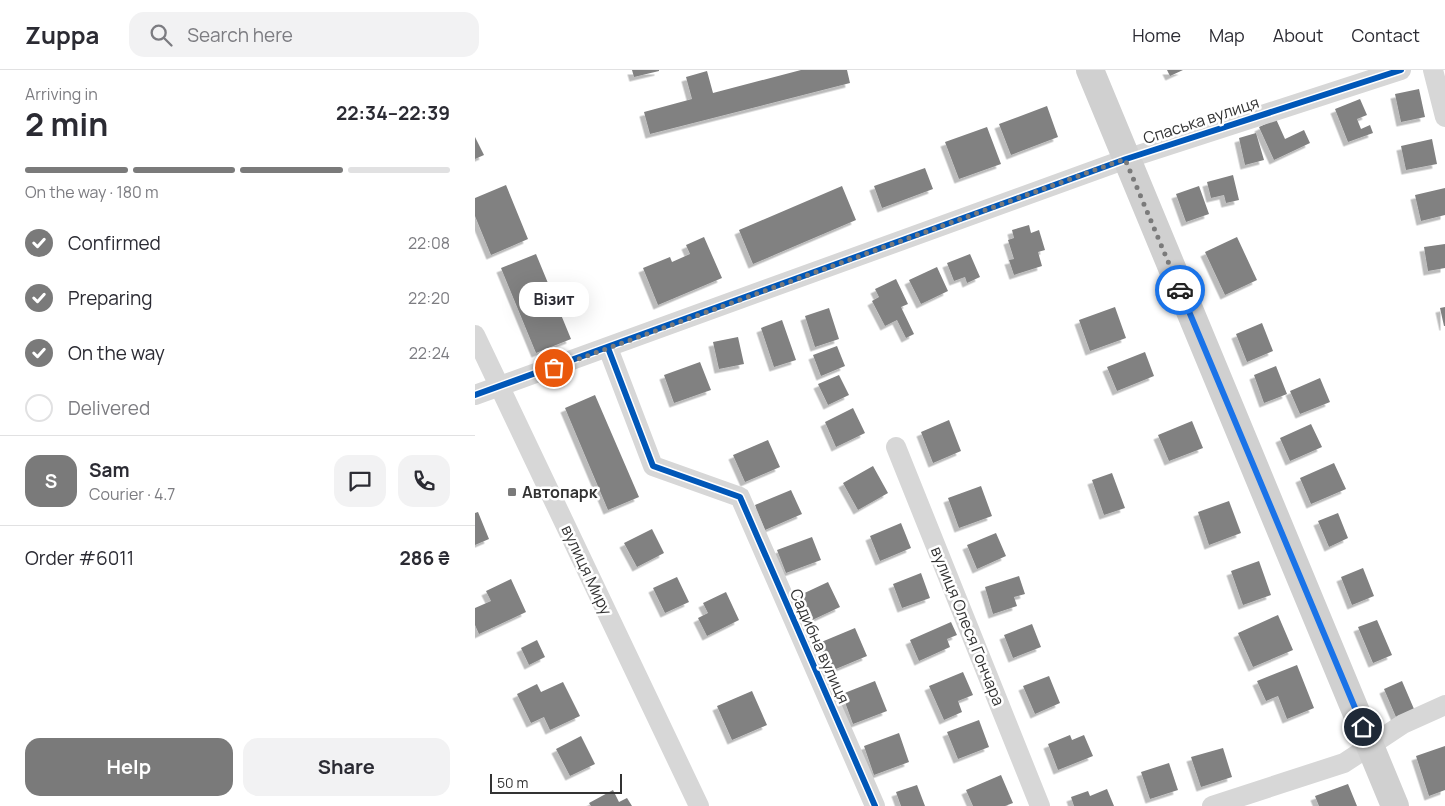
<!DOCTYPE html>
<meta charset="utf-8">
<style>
body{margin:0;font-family:Manrope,sans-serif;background:#f2f2f3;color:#2b2b33;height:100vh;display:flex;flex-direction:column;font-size:19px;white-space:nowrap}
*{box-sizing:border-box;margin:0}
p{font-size:16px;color:#7c7c81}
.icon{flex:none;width:28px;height:28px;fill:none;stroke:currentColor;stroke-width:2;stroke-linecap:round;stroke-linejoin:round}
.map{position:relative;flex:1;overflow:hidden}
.details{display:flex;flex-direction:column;background:#fff;width:475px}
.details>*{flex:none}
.scale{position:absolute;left:15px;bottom:12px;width:132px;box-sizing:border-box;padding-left:5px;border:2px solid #333;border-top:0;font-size:14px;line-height:18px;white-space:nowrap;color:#333;-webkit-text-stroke:4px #fff;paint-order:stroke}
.pin{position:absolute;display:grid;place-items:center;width:42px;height:42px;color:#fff;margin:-21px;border:2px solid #fff;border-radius:50%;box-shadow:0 1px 5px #0007}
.courier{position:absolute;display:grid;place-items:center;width:50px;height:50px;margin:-25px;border:4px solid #1a73e8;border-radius:50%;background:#fff;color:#222;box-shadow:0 1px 6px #0007}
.bubble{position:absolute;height:35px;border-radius:15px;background:#fff;box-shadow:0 5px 20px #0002;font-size:16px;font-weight:700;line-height:35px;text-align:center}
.head em{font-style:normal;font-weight:700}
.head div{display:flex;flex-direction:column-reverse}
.head{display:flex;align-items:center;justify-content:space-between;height:85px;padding:0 25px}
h1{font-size:32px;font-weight:700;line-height:38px}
.bar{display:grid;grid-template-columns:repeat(4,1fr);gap:8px 5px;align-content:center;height:60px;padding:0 25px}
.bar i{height:6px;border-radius:4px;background:#e1e1e2}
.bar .current{background:#7a7a7a}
.bar p{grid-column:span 4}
.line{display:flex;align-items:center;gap:12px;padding:0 25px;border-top:1px solid #e1e1e2}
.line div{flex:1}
.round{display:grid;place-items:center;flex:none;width:52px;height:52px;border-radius:15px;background:#f2f2f3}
ol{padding:0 25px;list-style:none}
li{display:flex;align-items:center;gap:15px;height:55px}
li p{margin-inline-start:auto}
li .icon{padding:5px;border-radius:50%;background:#7a7a7a;color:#fff;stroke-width:4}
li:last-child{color:#7c7c81}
li i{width:28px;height:28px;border:2px solid #e1e1e2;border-radius:50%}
.cta{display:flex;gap:10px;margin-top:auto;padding:10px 25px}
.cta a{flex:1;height:58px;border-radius:15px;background:#7a7a7a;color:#fff;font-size:20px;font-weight:700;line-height:58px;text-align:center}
.cta a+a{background:#f2f2f3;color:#2b2b33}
header{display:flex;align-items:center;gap:30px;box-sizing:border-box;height:70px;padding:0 25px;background:#fff;border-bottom:1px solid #e1e1e2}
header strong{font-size:24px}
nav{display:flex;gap:28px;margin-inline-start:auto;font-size:18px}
.search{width:350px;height:45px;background:#f2f2f3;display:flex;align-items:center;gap:12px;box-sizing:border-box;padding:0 18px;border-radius:15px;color:#7c7c81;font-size:19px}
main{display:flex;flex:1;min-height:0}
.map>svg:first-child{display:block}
.building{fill:#818181;filter:url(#shadow)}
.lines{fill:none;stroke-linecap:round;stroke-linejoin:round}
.street{stroke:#d7d7d7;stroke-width:20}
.secondary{stroke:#d0d0d0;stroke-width:28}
.cycleway-casing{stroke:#fff;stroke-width:9}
.cycleway{stroke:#0057b8;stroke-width:6}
.done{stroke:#7a7a7a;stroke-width:5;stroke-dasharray:0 9}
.route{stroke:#1a73e8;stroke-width:6}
.poi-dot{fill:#7a7a7a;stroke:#fff;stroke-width:2}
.labels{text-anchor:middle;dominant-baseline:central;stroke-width:5;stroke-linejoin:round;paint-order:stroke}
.street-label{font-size:16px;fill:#333;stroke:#fff}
.poi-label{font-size:16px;font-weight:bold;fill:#333;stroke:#fff;text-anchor:start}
</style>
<header>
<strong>Zuppa</strong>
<div class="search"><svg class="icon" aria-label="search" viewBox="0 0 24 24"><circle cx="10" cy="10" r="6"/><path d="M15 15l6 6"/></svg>Search here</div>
<nav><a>Home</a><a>Map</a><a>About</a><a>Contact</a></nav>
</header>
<main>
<section class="details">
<div class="head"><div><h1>2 min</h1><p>Arriving in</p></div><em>22:34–22:39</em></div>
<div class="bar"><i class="current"></i><i class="current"></i><i class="current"></i><i></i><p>On the way · 180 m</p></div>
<ol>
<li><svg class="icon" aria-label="check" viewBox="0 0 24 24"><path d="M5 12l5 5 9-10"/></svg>Confirmed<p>22:08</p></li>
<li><svg class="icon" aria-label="check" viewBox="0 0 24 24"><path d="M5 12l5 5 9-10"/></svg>Preparing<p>22:20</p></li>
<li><svg class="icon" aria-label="check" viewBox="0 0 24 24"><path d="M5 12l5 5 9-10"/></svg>On the way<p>22:24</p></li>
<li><i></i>Delivered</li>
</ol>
<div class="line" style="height:90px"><b class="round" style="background:#7a7a7a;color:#fff">S</b><div><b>Sam</b><p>Courier · 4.7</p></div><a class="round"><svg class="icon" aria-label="chat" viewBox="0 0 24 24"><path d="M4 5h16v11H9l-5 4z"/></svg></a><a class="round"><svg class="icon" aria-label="phone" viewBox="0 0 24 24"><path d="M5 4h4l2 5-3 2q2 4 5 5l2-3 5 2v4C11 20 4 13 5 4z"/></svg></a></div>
<div class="line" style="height:65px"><div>Order #6011</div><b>286 ₴</b></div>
<div class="cta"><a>Help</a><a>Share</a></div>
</section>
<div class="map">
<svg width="970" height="736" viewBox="0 0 970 736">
<defs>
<filter id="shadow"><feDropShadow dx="-4.5" dy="4.5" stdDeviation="0" flood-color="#0004"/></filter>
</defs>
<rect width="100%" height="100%" fill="#fff"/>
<path class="building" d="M157 0H184V1L159 7Z
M326 0H372L375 13 175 64 169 42 217 29 211 7 232 1 238 23Z
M692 0H708L695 6Z
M944 19 950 47 926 52 920 24Z
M885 29 892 45 882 49 886 59 895 55 898 63 873 72 860 39Z
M572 36 583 67 536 85 524 54Z
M801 49 810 69 829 60 835 73 799 90 784 57Z
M512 57 526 94 484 109 470 72Z
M781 63 789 90 770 95 764 68Z
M0 67 9 85 0 89Z
M957 69 962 94 931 100 926 76Z
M450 98 458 119 407 138 399 116Z
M758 105 764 130 751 133 749 125 736 128 732 112Z
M31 115 53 169 16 185 0 146V128Z
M367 116 381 150 278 194 264 160Z
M724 116 734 144 711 152 701 124Z
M970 118V145L946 151 940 125Z
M554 155 556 163 564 160 570 180 563 182 567 196 539 205 534 190 539 189 533 170 539 168 537 160Z
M229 167 247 208 183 235 168 198 195 187 197 192 215 184 211 175Z
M762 167 782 210 750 225 730 182Z
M970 174V198L953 201 949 177Z
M61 184 96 269 61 283 26 198Z
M495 184 505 207 492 213 490 207 479 211 472 193Z
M462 197 473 221 446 234 434 210Z
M421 209 433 234 426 237 439 264 431 268 422 250 410 256 397 231 404 227 400 219Z
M640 237 651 268 615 281 604 250Z
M970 237V256H969L965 238Z
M354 238 364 269 340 277 330 246Z
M307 250 321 290 299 297 286 258Z
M787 253 798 281 772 292 761 264Z
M263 267 269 294 244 299 238 272Z
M362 276 370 296 346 306 338 285Z
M670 282 679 306 642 321 632 297Z
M225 292 236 320 199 333 189 305Z
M801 296 812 324 789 333 779 305Z
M364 305 374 325 353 335 343 314Z
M845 308 855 332 825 344 815 321Z
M120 325 164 427 133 440 90 338Z
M378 338 390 363 361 377 350 352Z
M474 350 486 381 458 393 446 362Z
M717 351 728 378 694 391 683 365Z
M836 354 847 377 815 391 805 368Z
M293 370 305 397 270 412 258 385Z
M859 393 871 419 836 434 825 408Z
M398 396 413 423 383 440 368 413Z
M637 403 650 438 629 445 617 410Z
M506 416 517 446 484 458 473 428Z
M316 420 327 444 290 460 280 435Z
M754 431 766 463 734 475 723 442Z
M3 442 14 469 0 475V443Z
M863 443 873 468 854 477 843 451Z
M426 453 436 478 405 491 395 466Z
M177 459 189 483 162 497 149 473Z
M521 463 531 486 502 499 492 475Z
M337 467 346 490 311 503 302 480Z
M784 491 796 525 768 535 756 501Z
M888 498 899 526 877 535 866 507Z
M446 503 455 528 427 538 418 514Z
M544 506 550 524 539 527 542 536 518 544 510 517Z
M202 507 214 532 190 543 178 518Z
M36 509 51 542 4 564 0 555V538L16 531 11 521Z
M353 512 365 537 333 552 321 527Z
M251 522 264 550 232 566 223 548 233 543 228 533Z
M803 545 818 580 778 597 763 563Z
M902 550 917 585 898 593 883 557Z
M476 552 482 565 472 569 475 577 444 591 435 570Z
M557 554 566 577 538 588 529 565Z
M380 558 392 586 356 601 344 573Z
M62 570 70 587 54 595 46 578Z
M822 595 839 638 812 649 803 626 791 631 782 611Z
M488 602 498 625 483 631 487 642 469 650 454 616Z
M574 606 585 633 560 644 548 616Z
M400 611 412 641 378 654 367 624Z
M927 611 939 639 921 647 909 619Z
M88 612 105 646 75 660 69 647 56 653 42 624 62 614 66 622Z
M277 621 292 655 257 670 242 636Z
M504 650 514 677 483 689 472 662Z
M424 663 434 692 399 705 389 676Z
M595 665 597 670 609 665 618 686 583 700 573 674Z
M106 666 120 694 95 706 81 679Z
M970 676V720L954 726 941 686Z
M748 678 757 707 726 717 716 687Z
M694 693 703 720 675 729 666 702Z
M526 705 538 733 530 736H498L491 720Z
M873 714 882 736H844L840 726Z
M442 715 450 736H426L421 722Z
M632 719 639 736H599L596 727 613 721 615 726Z
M138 720 144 732 152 728 157 736H116L114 733Z"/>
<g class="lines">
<path class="street" d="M958 0 970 47
M0 265 224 736
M133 278 178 396 265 427 400 736
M0 325 651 89 926 0
M421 377 565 736
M737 736 869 693 928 654 970 635"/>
<path class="secondary" d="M615 0 920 736"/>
<g class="cycleway-casing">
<path id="cycleway" d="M133 278 178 396 265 427 400 736
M0 325 651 89 926 0"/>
</g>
<use href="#cycleway" class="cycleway"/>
</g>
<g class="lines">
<path class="done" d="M79 298 650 89 705 220"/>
<path class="route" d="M705 220 888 657"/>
</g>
<rect class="poi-dot" x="32" y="417" width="10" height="10" rx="2.5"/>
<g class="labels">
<g class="street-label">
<text transform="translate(726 50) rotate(-18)">Спаська вулиця</text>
<text transform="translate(112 500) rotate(65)">вулиця Миру</text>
<text transform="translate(493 556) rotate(68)">вулиця Олеся Гончара</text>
<text transform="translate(345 576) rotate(66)">Садибна вулиця</text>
</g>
<g class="poi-label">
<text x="47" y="422">Автопарк</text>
</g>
</g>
</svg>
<div class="scale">50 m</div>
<div class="pin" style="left:79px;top:298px;background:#ea580c"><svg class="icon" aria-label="bag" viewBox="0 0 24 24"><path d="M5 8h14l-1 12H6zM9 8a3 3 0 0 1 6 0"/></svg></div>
<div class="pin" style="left:888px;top:657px;background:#1f2937"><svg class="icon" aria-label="home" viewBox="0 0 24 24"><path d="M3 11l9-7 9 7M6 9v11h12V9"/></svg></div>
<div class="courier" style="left:705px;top:220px"><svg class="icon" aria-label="car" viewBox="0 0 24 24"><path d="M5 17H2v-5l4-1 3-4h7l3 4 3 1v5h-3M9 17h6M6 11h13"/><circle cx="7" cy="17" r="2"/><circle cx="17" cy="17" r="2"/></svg></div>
<div class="bubble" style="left:44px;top:212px;width:70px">Візит</div>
</div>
</main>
